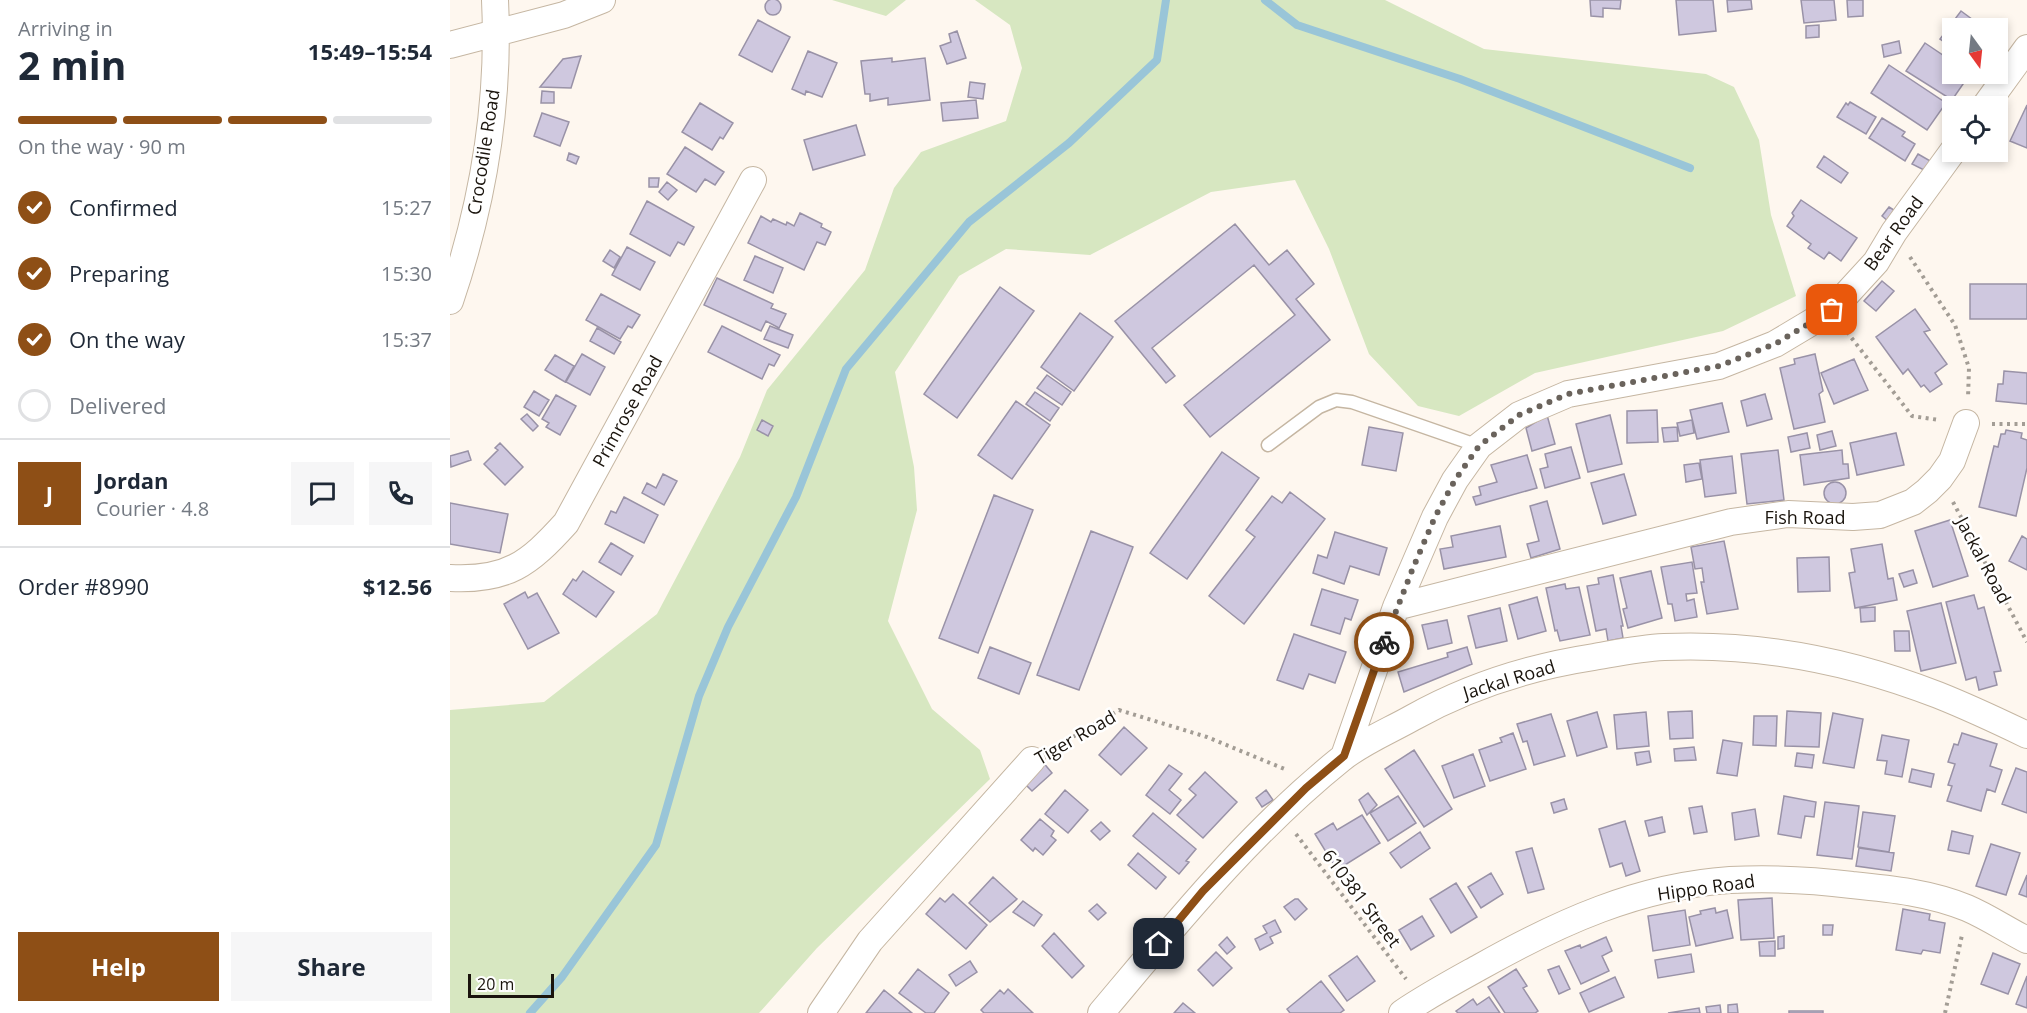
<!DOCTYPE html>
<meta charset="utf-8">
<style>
body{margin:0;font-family:"Open Sans",sans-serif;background:#f6f6f7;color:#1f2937;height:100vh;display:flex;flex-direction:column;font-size:22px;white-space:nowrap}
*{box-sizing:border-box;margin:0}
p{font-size:20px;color:#747a83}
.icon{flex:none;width:33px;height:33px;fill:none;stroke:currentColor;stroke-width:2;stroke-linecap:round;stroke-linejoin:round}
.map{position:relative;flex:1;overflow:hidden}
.drawer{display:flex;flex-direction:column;background:#fff;width:450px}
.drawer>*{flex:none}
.needle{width:39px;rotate:165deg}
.buttons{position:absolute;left:1492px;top:18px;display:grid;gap:12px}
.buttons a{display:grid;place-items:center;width:66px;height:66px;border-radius:0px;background:#fff;box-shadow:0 3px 9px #0003;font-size:30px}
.scale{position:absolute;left:18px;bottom:15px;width:86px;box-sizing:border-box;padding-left:6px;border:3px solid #1a140d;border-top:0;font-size:16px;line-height:21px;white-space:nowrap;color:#1a140d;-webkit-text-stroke:4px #fff;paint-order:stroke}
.pin{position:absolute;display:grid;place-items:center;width:51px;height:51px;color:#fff;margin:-26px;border-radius:12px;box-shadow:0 3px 9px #0006}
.courier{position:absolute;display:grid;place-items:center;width:60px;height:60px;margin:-30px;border:4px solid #8e4f16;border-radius:50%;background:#fff;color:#222;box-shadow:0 2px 8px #0007}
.summary em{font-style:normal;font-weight:700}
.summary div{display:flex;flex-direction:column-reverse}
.summary{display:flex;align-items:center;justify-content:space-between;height:102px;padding:0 18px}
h1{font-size:39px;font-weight:700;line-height:45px}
.bar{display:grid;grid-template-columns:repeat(4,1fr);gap:9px 6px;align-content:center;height:72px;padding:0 18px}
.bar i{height:8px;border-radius:4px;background:#e0e1e3}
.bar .active{background:#8e4f16}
.bar p{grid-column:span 4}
.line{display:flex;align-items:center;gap:15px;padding:0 18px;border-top:2px solid #e0e1e3}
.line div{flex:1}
.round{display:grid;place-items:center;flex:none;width:63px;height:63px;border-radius:0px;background:#f6f6f7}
ol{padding:0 18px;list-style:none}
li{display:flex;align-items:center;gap:18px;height:66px}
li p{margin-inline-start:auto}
li .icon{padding:6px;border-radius:50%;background:#8e4f16;color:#fff;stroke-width:4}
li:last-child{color:#747a83}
li i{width:33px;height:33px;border:3px solid #e0e1e3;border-radius:50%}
.primary-button{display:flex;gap:12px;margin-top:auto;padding:12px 18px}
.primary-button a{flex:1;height:69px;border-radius:0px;background:#8e4f16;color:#fff;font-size:24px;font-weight:700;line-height:69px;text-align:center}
.primary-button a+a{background:#f6f6f7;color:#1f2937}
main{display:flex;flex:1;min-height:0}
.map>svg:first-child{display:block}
.green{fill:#d7e7c1}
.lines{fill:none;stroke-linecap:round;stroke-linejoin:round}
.stream{stroke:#99c5d8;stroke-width:8}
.building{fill:#cfc8df;stroke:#9992a7;stroke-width:1.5}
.service-casing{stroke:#c5b6a2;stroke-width:15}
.minor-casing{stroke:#c5b6a2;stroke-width:28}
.path{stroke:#a39d95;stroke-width:4;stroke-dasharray:3 4.5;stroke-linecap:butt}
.service{stroke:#fff;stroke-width:12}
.minor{stroke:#fff;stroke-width:26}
.done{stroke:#6a635c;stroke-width:6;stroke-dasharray:0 10.8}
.route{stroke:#8e4f16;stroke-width:8}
.labels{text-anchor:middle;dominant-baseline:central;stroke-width:5;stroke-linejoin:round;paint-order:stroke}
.street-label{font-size:18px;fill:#1a140d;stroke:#fff}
</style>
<main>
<section class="drawer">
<div class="summary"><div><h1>2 min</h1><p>Arriving in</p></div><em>15:49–15:54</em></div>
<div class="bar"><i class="active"></i><i class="active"></i><i class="active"></i><i></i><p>On the way · 90 m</p></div>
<ol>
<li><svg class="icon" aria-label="check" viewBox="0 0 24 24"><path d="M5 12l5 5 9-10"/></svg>Confirmed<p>15:27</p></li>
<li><svg class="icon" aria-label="check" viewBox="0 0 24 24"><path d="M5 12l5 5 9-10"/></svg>Preparing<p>15:30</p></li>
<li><svg class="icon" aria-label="check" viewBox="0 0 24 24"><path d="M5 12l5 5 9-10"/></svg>On the way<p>15:37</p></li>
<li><i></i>Delivered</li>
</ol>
<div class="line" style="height:108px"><b class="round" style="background:#8e4f16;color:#fff">J</b><div><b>Jordan</b><p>Courier · 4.8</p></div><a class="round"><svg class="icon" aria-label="chat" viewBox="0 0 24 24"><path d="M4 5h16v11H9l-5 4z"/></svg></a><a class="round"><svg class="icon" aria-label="phone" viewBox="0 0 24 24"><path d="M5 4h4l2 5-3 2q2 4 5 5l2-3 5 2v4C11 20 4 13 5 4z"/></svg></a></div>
<div class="line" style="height:78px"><div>Order #8990</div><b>$12.56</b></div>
<div class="primary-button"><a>Help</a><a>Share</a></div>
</section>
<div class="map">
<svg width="1577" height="1013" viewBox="0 0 1577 1013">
<rect width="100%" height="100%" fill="#fef7ef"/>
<path class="green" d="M382 0H456L436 16Z
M525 0H935L1034 49 1256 74 1284 87 1309 140 1321 215 1346 296 1273 331 1085 373 1009 416 968 406 919 354 879 249 845 180 761 192 640 255 556 249 509 276 445 372 464 467 467 510 438 621 482 709 530 750 540 779 367 948 309 1013H0V710L94 702 207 614 290 457 317 390 415 270 444 188 471 152 556 121 572 68 560 25Z"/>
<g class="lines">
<path class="stream" d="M815 0 847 25 1010 79 1240 168
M80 1013 112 977 206 845 249 696 278 627 346 497 396 369 519 222 619 143 707 60 716 0"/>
</g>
<path class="building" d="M315 7a8 8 0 1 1 16 0a8 8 0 1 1-16 0Z
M1140 0H1171L1170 9 1153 8V17L1141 16Z
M1226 0H1263L1266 31 1229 35Z
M1277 0H1301L1302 9 1278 12Z
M1351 0H1384L1386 20 1354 23Z
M1397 0H1413V16L1398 17Z
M1511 11 1534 28H1503V48L1490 39Z
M308 20 340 37 322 72 289 55Z
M1369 25V37L1356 38V26Z
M507 31 516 58 497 64 490 46 501 42 499 34Z
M1449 41 1451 53 1434 57 1432 45Z
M1475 43 1503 62V74H1520L1502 100 1456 71Z
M358 51 387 63 372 97 356 91 355 95 342 89Z
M131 56 121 88 90 87 113 59Z
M442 58V62L475 58 480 100 438 105V98L420 101V94H415L411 61Z
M1439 65 1496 103 1477 130 1421 93Z
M520 82 535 84 533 99 518 97Z
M92 91 104 92V103H91Z
M526 100 528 118 493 121 491 103Z
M1400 102 1426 117 1416 134 1387 117 1396 103 1398 105Z
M250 103 283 123 273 139 270 137 262 150 232 132Z
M1577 105V148L1560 141Z
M92 113 119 122 110 146 84 136Z
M1432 118 1455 132 1452 136 1465 144 1455 161 1419 138Z
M406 125 415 155 363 170 354 140Z
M235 147 274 172 265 185 255 179 246 192 217 174Z
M119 153 129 157 126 164 117 160Z
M1468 154 1482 162 1476 171 1462 164Z
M1374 156 1398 173 1391 183 1367 167Z
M199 178H209L208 187H199Z
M217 182 227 190 218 200 209 192Z
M1351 200 1407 238 1391 261 1379 252 1374 259 1358 248 1361 244 1337 226 1344 216 1342 213Z
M197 201 244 227 234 245 228 242 220 256 180 234Z
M1439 207 1447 212 1439 222 1432 216Z
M350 213 372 224 371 227 381 232 375 245 367 242 354 270 298 243 311 216 321 222 323 219 336 225 337 222 344 226Z
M785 224 819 265 837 250 864 284 846 299 880 340 760 437 734 405 845 315 804 265 702 348 725 376 716 383 665 321Z
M177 247 205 262 190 290 162 275Z
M160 250 170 257 164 268 153 261Z
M305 256 333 268 323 293 294 280Z
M267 278 323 304 321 308 336 314 329 328 316 321 311 331 254 305Z
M1432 281 1444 291 1426 311 1414 301Z
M1520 284H1577V319H1520Z
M550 287 584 311 507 418 474 394Z
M151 294 190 315 182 328 178 326 170 339 136 320Z
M1465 309 1480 330 1474 332 1497 364 1485 373 1492 384 1480 392 1474 385 1471 387 1458 369 1453 374 1426 337Z
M630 313 663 337 624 391 591 367Z
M272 326 330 355 324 366 319 364 312 379 258 352Z
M320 326 343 335 338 348 314 339Z
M147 328 171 342 164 354 140 341Z
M132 354 155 367 140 395 116 382Z
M1365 354 1373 391 1369 394 1375 422 1344 429 1330 368 1345 364 1344 359Z
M105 355 124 366 115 382 95 370Z
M1404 359 1418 390 1384 404 1371 373Z
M1554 371 1577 373V404L1546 401 1548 384H1553Z
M597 375 621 392 612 405 587 388Z
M84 391 99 400 89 416 74 407Z
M585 392 609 408 600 421 576 404Z
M1315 394 1322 419 1297 426 1291 401Z
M106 395 126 406 110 435 96 427 99 423 92 419Z
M566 401 600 425 562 479 528 455Z
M1272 403 1279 432 1247 439 1240 410Z
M1207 410 1208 442 1177 443V411Z
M77 414 88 426 83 431 71 419Z
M1097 415 1105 444 1082 451 1076 428Z
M1160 415 1172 464 1138 472 1126 424Z
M312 420 323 426 318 436 307 430Z
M1242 420 1244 433 1230 436 1227 423Z
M919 427 953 433 946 471 912 465Z
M1227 427 1228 441 1214 442 1212 428Z
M1556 430 1572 433 1571 438 1577 440V468L1566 516 1529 507 1544 446 1548 447 1551 434H1555Z
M1382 431 1386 446 1370 450 1367 435Z
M1357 433 1360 448 1341 452 1338 437Z
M1446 433 1454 465 1407 475 1400 443Z
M50 443 73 467 55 485 34 464 48 450 45 448Z
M1121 447 1130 478 1095 488 1090 469 1098 467 1095 454Z
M1328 450 1334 500 1297 504 1291 454Z
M1392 450 1393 464H1398L1399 478 1354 485 1350 455Z
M18 451 21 460 1 467 0 456Z
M772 452 809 478 737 579 700 553Z
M1077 455 1087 488 1026 505 1023 497 1031 495 1029 487 1047 482 1041 465Z
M1282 456 1286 493 1255 497 1250 460Z
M1249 463 1252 479 1236 482 1234 465Z
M213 474 227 481 214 505 192 493 197 483 206 488Z
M1174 474 1186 515 1153 524 1141 483Z
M1374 493a11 11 0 1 1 22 0a11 11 0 1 1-22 0Z
M840 492 875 519 794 624 759 596 805 537 796 530 822 496 832 503Z
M544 495 583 510 528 653 489 638Z
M174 497 208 515 194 543 155 524 161 511 166 513Z
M1097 501 1110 549 1081 558 1077 544 1089 541 1080 506Z
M0 503 58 514 50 553 0 544Z
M1500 520 1518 576 1483 587 1465 531Z
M1050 526 1056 557 994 569 990 549 1003 547 1001 536Z
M641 531 683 547 629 690 587 675Z
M885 532 937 548 929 575 900 566 894 584 863 573 868 555 877 558Z
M1572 536 1577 539V570L1559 561Z
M1274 541 1288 609 1257 614 1251 582H1254L1252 568 1245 569 1241 547Z
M161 543 183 556 171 575 149 562Z
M1432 544 1438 579 1443 578 1447 600 1405 608 1399 573 1405 572 1401 549Z
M1379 557 1380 591 1348 592 1347 558Z
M1242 562 1247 593 1236 594 1237 601 1244 599 1247 617 1225 621 1222 604H1218L1211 567Z
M1463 570 1467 583 1454 587 1449 574Z
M133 571 164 592 146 617 113 594 123 579 126 581Z
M1201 571 1212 618 1178 628 1173 609 1177 608 1170 578Z
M1163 575 1173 626H1171L1173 638 1158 641 1156 629 1146 631 1137 586 1149 584 1148 578Z
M1115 584 1116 589 1129 587 1140 635 1110 641 1107 630 1105 631 1096 588Z
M872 589 908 600 901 620 895 618 890 634 861 625Z
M75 592 78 598 87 593 109 633 78 649 54 604Z
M1524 595 1528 609 1534 607 1551 671 1544 672 1547 685 1529 690 1526 677 1516 680 1496 602Z
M1087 597 1096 631 1068 639 1059 605Z
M1491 603 1506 663 1471 671 1457 611Z
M1425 607V621L1411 622 1410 608Z
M1050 608 1057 641 1026 648 1018 616Z
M997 620 1002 643 978 649 972 625Z
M1444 631H1459L1460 651H1445Z
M844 634 896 652 885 683 859 674 853 689 827 680Z
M540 647 581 663 569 694 528 678Z
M1017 647 1022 664 954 692 948 672 998 657 997 653Z
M1242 711 1243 738 1220 739 1218 712Z
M1337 711 1371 713 1369 747 1335 746Z
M1147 712 1157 747 1127 756 1117 721Z
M1196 712 1199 746 1167 749 1164 715Z
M1383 713 1413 719 1404 768 1373 763Z
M1101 714 1115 756 1084 765 1077 741 1073 742 1067 724Z
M1304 716H1327L1326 746 1303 745Z
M674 727 697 748 671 775 649 755Z
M1063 733 1076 769 1040 781 1029 750 1052 742 1050 738Z
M1512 733 1547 744 1540 766 1552 770 1545 792 1537 789 1531 811 1497 801 1502 786 1498 785 1505 764 1498 762 1504 744 1508 745Z
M1432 735 1459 740 1452 777 1435 774 1437 761 1427 760Z
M1273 740 1292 743 1287 776 1267 773Z
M1244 747 1246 760 1225 761 1224 749Z
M964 750 1002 809 974 827 935 769Z
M1199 751 1201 762 1187 765 1185 753Z
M1347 753 1364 755 1362 768 1345 766Z
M1023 754 1035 786 1004 798 992 766Z
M592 761 602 773 582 791 571 780Z
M719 765 732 774 719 790 731 800 720 814 696 795Z
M1566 768 1577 772V813L1552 804Z
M1462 769 1484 774 1481 787 1459 782Z
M755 772 787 802 753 838 727 815 746 795 739 789Z
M615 790 638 810 618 833 595 814Z
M816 790 823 800 812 807 806 798Z
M918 793 927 805 917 815 909 800Z
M948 796 966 823 938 841 920 813Z
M1334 796 1366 802 1364 817 1355 816 1351 838 1328 834Z
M1114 799 1117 809 1104 813 1101 803Z
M1375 802 1409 806 1402 859 1367 855Z
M1252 806 1257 832 1244 834 1239 808Z
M1305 809 1309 836 1285 840 1282 813Z
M1413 812 1445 816 1439 852 1408 847Z
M703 813 746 849 736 861 739 862 729 874 683 836Z
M912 815 930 843 887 870 865 834 883 823 887 830Z
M1212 817 1215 832 1199 836 1195 821Z
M590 819 604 831 601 836 606 840 593 855 585 848 583 851 571 840Z
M1175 821 1190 871 1176 876 1172 863 1160 867 1149 829Z
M651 822 660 831 650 840 641 831Z
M1502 831 1523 836 1519 854 1498 850Z
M970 832 980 848 951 868 940 853Z
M1541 844 1570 853 1556 895 1526 886Z
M1082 848 1094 889 1078 893 1066 852Z
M1409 848 1444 853 1441 871 1406 866Z
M688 853 716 877 706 889 678 865Z
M1041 873 1053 894 1031 908 1018 887Z
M1577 875V897L1569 894Z
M543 877 567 899 540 922 519 903Z
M1006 883 1027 917 1001 933 980 899Z
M503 894 537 925 516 949 476 914 490 898 495 902Z
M1322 898 1324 938 1291 940 1288 900Z
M845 899H848L857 909 845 920 834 907Z
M573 901 592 915 584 926 563 912Z
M647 904 656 913 648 920 639 911Z
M1265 908 1266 913 1277 910 1283 938 1246 946 1239 917 1251 914 1250 911Z
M1453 909 1480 914 1479 920 1495 923 1490 953 1473 950 1471 954 1446 950Z
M1235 910 1240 945 1203 951 1198 916Z
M972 916 984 936 961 950 949 930Z
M825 920 831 932 820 937 823 943 810 950 805 939 817 933 813 926Z
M1373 925H1383L1382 935H1373Z
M604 933 634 966 622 978 592 946Z
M1334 936V948L1328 949V937Z
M777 937 785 947 777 954 769 945Z
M1156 937 1162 951 1152 956 1159 971 1131 984 1115 951 1130 945 1131 948Z
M1325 941V956H1310L1309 942Z
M766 952 782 968 763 986 748 970Z
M1543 953 1570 964 1558 994 1531 984Z
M1241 954 1244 972 1208 978 1205 960Z
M907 956 925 981 897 1001 879 976Z
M520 961 527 972 506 986 499 975Z
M1109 966 1120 989 1109 994 1098 970Z
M468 969 499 993 484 1013H476L449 993Z
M1066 969 1077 986 1073 988 1088 1011 1085 1013H1055L1038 987Z
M1577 976V1008L1566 1004Z
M1165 977 1174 997 1139 1012 1130 993Z
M871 981 894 1010 890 1013H840L837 1009Z
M558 989 583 1013H534L531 1010 550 990 554 994Z
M434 990 462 1013H416Z
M1039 997 1050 1013H1008L1006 1011 1023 999 1027 1005Z
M733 1003 745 1013H724Z
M1287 1004 1288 1013H1278V1005Z
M1270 1005 1271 1013H1257L1256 1007Z
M1249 1008 1250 1013H1218Z
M1339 1011H1373V1013H1339Z"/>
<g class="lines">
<g class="service-casing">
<path id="service" d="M818 445 869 407 886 400 902 402 1029 446"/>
</g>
<g class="minor-casing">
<path id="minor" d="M0 45 114 15 152 0
M1535 106 1577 48
M0 301C33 204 50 102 45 0
M0 578C57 581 79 564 116 523L303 180
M946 607 1281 522 1338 514 1403 517 1430 515 1463 502 1477 491 1490 478 1502 461 1516 423
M894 756 946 607 963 568 985 517 1005 480 1029 446 1069 415 1118 394 1269 366 1325 344 1382 310 1426 262 1444 232 1503 151
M371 1013 420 941 582 760
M651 1013C726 924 800 832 891 759 912 742 939 731 962 718 1019 686 1079 667 1144 657 1167 653 1191 648 1214 647 1308 643 1401 661 1488 695 1518 707 1548 721 1577 735
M952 1013C977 996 1003 982 1030 967 1108 923 1189 886 1280 880 1321 878 1362 880 1402 885 1442 889 1480 893 1517 908 1538 917 1557 930 1577 940"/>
</g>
<path class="path" d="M1460 257 1505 325 1519 368 1518 398
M1397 332 1462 416 1489 420
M1542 424H1577
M1503 502 1577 642
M604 748 669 710 757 737 837 770
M846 834 956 979
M1495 1013 1512 935"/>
<use href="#service" class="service"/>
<use href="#minor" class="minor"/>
</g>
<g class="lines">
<path class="done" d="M934 642 963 568 985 517 1005 480 1029 446 1069 415 1118 394 1269 366 1325 344 1382 310"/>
<path class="route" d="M709 944 753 891 856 788 894 756 934 642"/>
</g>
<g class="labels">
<g class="street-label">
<text transform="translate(33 152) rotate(-81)">Crocodile Road</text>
<text transform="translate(1443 233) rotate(-54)">Bear Road</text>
<text transform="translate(177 411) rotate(-61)">Primrose Road</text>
<text x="1355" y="517">Fish Road</text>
<text transform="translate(1534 560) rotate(62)">Jackal Road</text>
<text transform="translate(1059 679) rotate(-17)">Jackal Road</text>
<text transform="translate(625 737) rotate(-30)">Tiger Road</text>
<text transform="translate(1256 887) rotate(-8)">Hippo Road</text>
<text transform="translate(912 898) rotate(53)">610381 Street</text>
</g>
</g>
</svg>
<div class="buttons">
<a><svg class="needle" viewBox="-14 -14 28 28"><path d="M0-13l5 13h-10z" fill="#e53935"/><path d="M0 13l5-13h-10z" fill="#747a83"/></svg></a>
<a><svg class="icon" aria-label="locate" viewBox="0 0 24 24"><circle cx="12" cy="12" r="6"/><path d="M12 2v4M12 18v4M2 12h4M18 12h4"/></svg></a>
</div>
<div class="scale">20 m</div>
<div class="pin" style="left:1382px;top:310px;background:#ea580c"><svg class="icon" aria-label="bag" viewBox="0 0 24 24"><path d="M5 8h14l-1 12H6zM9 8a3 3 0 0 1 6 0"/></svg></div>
<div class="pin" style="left:709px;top:944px;background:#1f2937"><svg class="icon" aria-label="home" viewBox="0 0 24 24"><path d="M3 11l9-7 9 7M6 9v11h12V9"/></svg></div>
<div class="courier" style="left:934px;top:642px"><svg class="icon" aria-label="bike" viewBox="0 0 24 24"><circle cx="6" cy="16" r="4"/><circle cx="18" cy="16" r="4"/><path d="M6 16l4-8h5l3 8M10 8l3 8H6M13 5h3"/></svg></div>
</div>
</main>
